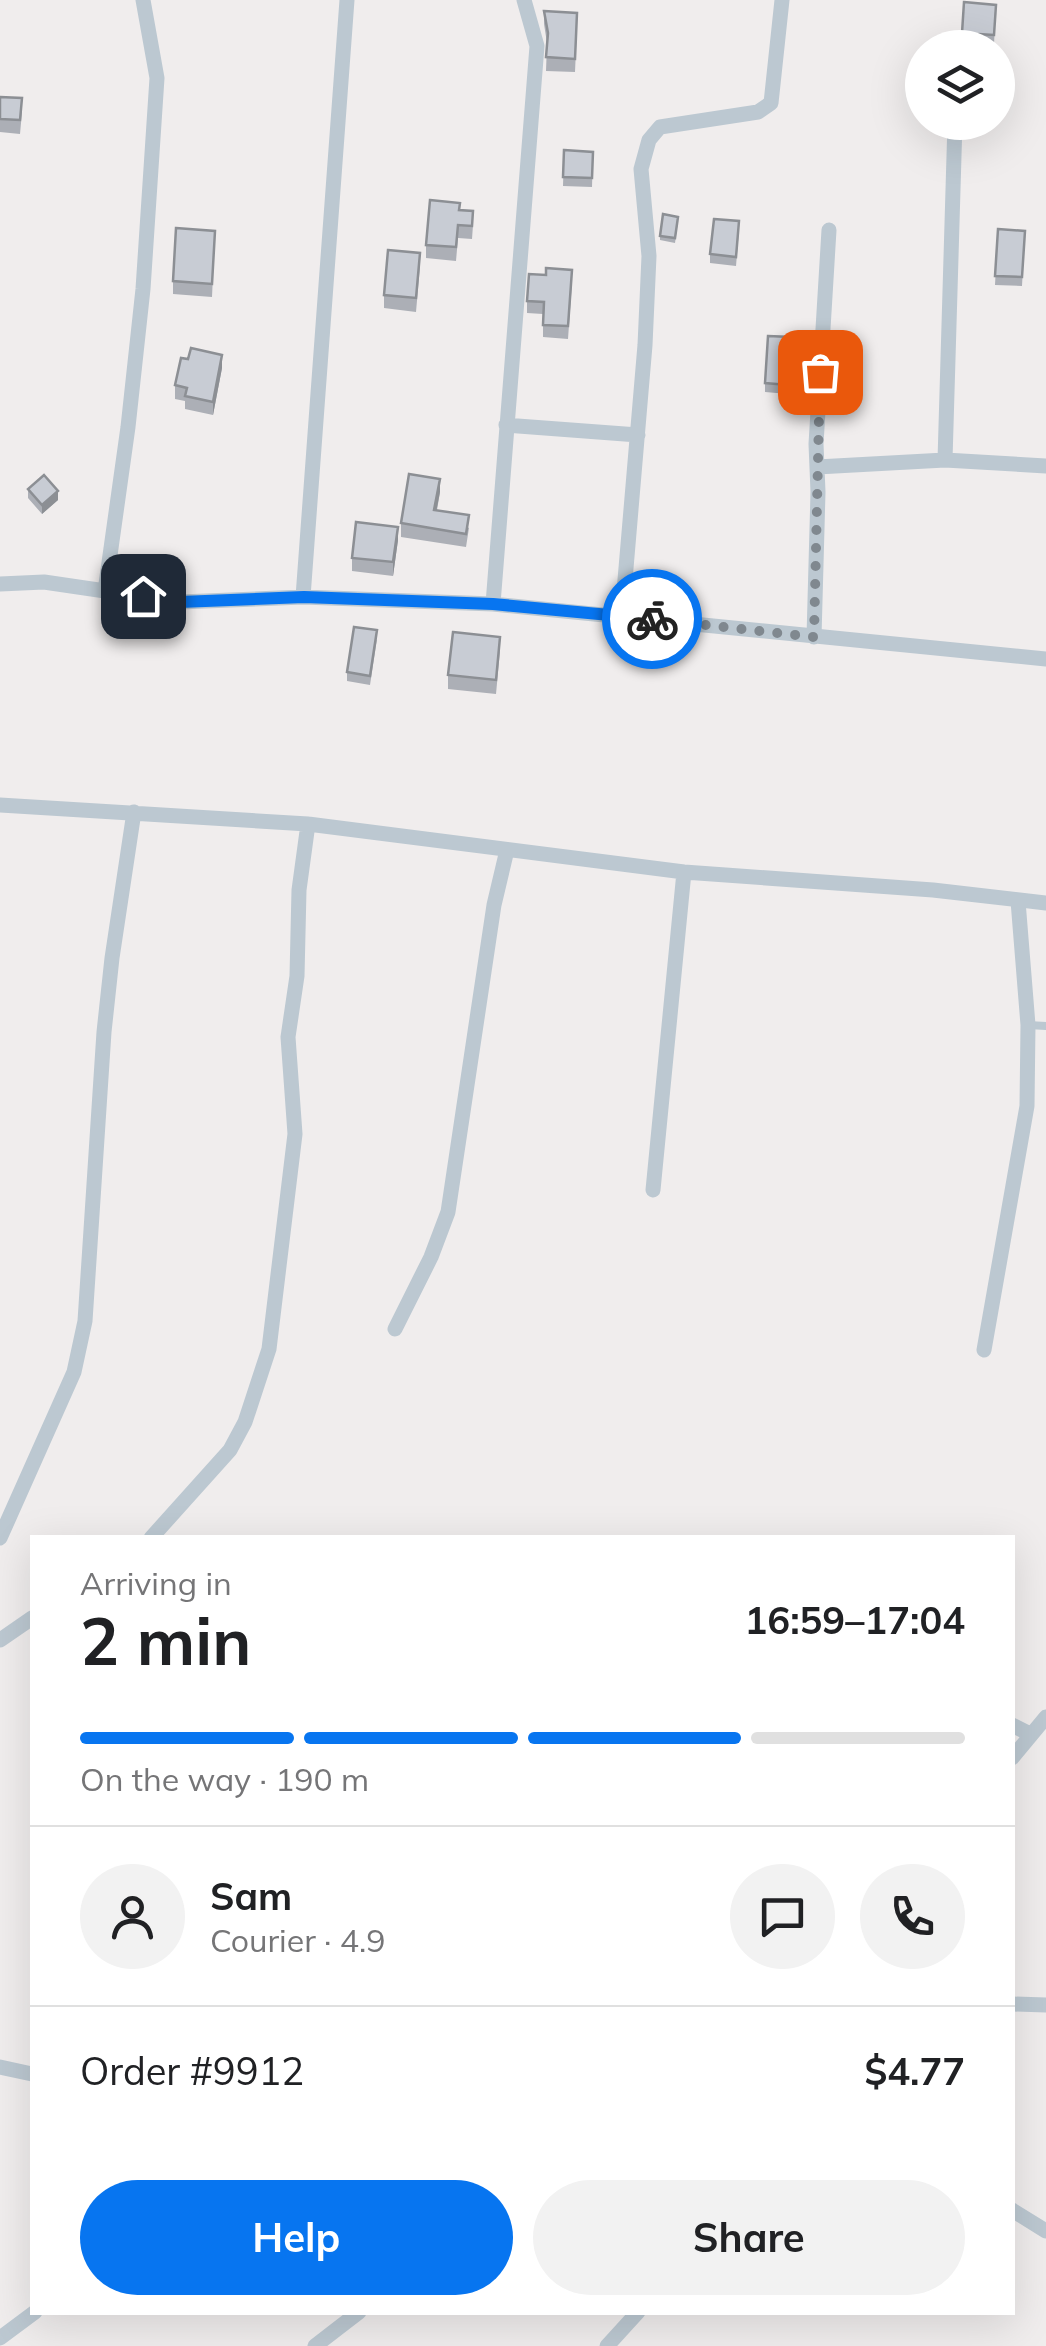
<!DOCTYPE html>
<meta charset="utf-8">
<style>
body{margin:0;font-family:Mulish,sans-serif;background:#f2f2f2;color:#202124;height:100vh;display:flex;flex-direction:column;font-size:38px;white-space:nowrap}
*{box-sizing:border-box;margin:0}
p{font-size:32px;color:#757577}
.icon{flex:none;width:55px;height:55px;fill:none;stroke:currentColor;stroke-width:2;stroke-linecap:round;stroke-linejoin:round}
.map{position:relative;flex:1;overflow:hidden}
.side{position:absolute;left:30px;top:1535px;width:985px;height:780px;display:flex;flex-direction:column;background:#fff;border-radius:0px;box-shadow:0 10px 40px #0002}
.side>*{flex:none}
.fabs{position:absolute;left:905px;top:30px;display:grid;gap:20px}
.fabs a{display:grid;place-items:center;width:110px;height:110px;border-radius:50%;background:#fff;box-shadow:0 10px 40px #0002;font-size:50px}
.pin{position:absolute;display:grid;place-items:center;width:85px;height:85px;color:#fff;margin:-42px;border-radius:20px;box-shadow:0 5px 15px #0006}
.courier{position:absolute;display:grid;place-items:center;width:100px;height:100px;margin:-50px;border:8px solid #0775f0;border-radius:50%;background:#fff;color:#222;box-shadow:0 2px 12px #0007}
.head em{font-style:normal;font-weight:700}
.head div{display:flex;flex-direction:column-reverse}
.head{display:flex;align-items:center;justify-content:space-between;height:170px;padding:0 50px}
h1{font-size:65px;font-weight:700;line-height:75px}
.bar{display:grid;grid-template-columns:repeat(4,1fr);gap:15px 10px;align-content:center;height:120px;padding:0 50px}
.bar i{height:12px;border-radius:8px;background:#e0e0e0}
.bar .current{background:#0775f0}
.bar p{grid-column:span 4}
.line{display:flex;align-items:center;gap:25px;padding:0 50px;border-top:2px solid #e0e0e0}
.line div{flex:1}
.round{display:grid;place-items:center;flex:none;width:105px;height:105px;border-radius:52px;background:#f2f2f2}
.primary-button{display:flex;gap:20px;margin-top:auto;padding:20px 50px}
.primary-button a{flex:1;height:115px;border-radius:60px;background:#0775f0;color:#fff;font-size:40px;font-weight:700;line-height:115px;text-align:center}
.primary-button a+a{background:#f2f2f2;color:#202124}
.map>svg:first-child{display:block}
.lines{fill:none;stroke-linecap:round;stroke-linejoin:round}
.lane{stroke:#bcc8d1;stroke-width:8}
.street{stroke:#bcc8d1;stroke-width:15}
.wall{fill:#acafb6}
.shaded-wall{fill:#8c8f94}
.building{fill:#c8ccd4;stroke:#8c8f94;stroke-width:2.5}
.done{stroke:#80888f;stroke-width:10;stroke-dasharray:0 18}
.route{stroke:#0775f0;stroke-width:12}
</style>
<div class="map">
<svg width="1046" height="2346" viewBox="0 0 1046 2346">
<rect width="100%" height="100%" fill="#f0eded"/>
<g class="lines">
<path class="lane" d="M1028 1025 1046 1026"/>
<path class="street" d="M506 425 638 435
M945 460 955 122
M817 467 945 460 1046 466
M0 584 44 582 180 602 303 597 493 604 1046 659
M105 591 128 427 143 289 157 78 143 0
M303 597 347 0
M493 604 537 46 524 0
M622 615 645 345 649 256 641 169 649 140 660 127 758 112 771 103 782 0
M814 637 818 492 816 444 829 230
M0 805 308 824 684 872 933 890 1046 903
M653 1190 684 872
M395 1329 431 1257 448 1212 494 905 507 850
M984 1350 1027 1106 1028 1025 1018 901
M0 1538 74 1372 85 1321 104 1032 112 958 134 812
M151 1538 230 1450 245 1422 269 1349 295 1134 288 1037 297 976 299 890 308 824
M0 1640 32 1618
M1012 1725 1030 1734
M1012 1758 1046 1717
M1012 2004 1046 2005
M0 2067 32 2074
M1012 2210 1046 2231
M0 2338 35 2312
M315 2346 359 2312
M607 2346 638 2312"/>
</g>
<path class="wall" d="M996 5 994 44 962 42V33Z
M544 11 577 26 575 72 546 71 547 43 544 24Z
M0 97 22 112 20 134 0 132Z
M564 150 593 152 592 187 563 186Z
M460 210 473 225 472 239 458 238 456 261 426 258V245Z
M678 221 675 243 660 240V236Z
M998 229 1025 231 1022 286 995 285Z
M739 230 736 266 710 263V254Z
M215 231 212 297 173 294V281Z
M420 266 416 312 384 308V295Z
M572 282 568 339 543 337V314L527 313V301Z
M791 346 788 394 765 392V383Z
M222 368 213 415 185 409V401L175 399V385Z
M28 489 58 500 42 514 28 498Z
M440 492 437 510 469 528 466 547 401 537V523Z
M398 540 393 576 352 571V558Z
M377 639 370 685 347 681V672Z
M500 651 496 694 448 689V675Z"/>
<path class="shaded-wall" d="M222 355V368L213 415V402Z
M440 479V492L434 523V510Z
M58 491V500L42 514V505Z
M398 527V540L393 576V562Z"/>
<path class="building" d="M964 2 996 5 994 35 962 33Z
M544 11 577 13 575 59 546 57 548 33Z
M0 97 22 98 20 120 0 119Z
M564 150 593 152 592 178 563 177Z
M430 200 460 203 459 210 473 211 472 226 458 225 456 247 426 245Z
M663 214 678 217 675 238 660 236Z
M714 219 739 221 736 257 710 254Z
M176 228 215 231 212 284 173 281Z
M998 229 1025 231 1022 277 995 276Z
M388 250 420 253 416 298 384 295Z
M546 268 572 270 568 326 543 325 544 302 527 301 529 274 546 275Z
M768 336 791 337 788 385 765 383Z
M191 348 222 355 213 402 185 396 187 388 175 385 181 358 188 359Z
M409 474 440 479 434 510 469 515 466 534 401 523Z
M44 475 58 491 42 505 28 489Z
M356 522 398 527 393 562 352 558Z
M354 627 377 630 370 676 347 672Z
M453 632 500 637 496 680 448 675Z"/>
<g class="lines">
<path class="done" d="M652 619 814 637 820 372"/>
<path class="route" d="M143 596 180 602 304 597 493 604 652 619"/>
</g>
</svg>
<div class="fabs">
<a><svg class="icon" aria-label="layers" viewBox="0 0 24 24"><path d="M12 4l9 5-9 5-9-5zM3 14l9 5 9-5"/></svg></a>
</div>
<div class="pin" style="left:820px;top:372px;background:#ea580c"><svg class="icon" aria-label="bag" viewBox="0 0 24 24"><path d="M5 8h14l-1 12H6zM9 8a3 3 0 0 1 6 0"/></svg></div>
<div class="pin" style="left:143px;top:596px;background:#1f2937"><svg class="icon" aria-label="home" viewBox="0 0 24 24"><path d="M3 11l9-7 9 7M6 9v11h12V9"/></svg></div>
<div class="courier" style="left:652px;top:619px"><svg class="icon" aria-label="bike" viewBox="0 0 24 24"><circle cx="6" cy="16" r="4"/><circle cx="18" cy="16" r="4"/><path d="M6 16l4-8h5l3 8M10 8l3 8H6M13 5h3"/></svg></div>
<section class="side">
<div class="head"><div><h1>2 min</h1><p>Arriving in</p></div><em>16:59–17:04</em></div>
<div class="bar"><i class="current"></i><i class="current"></i><i class="current"></i><i></i><p>On the way · 190 m</p></div>
<div class="line" style="height:180px"><a class="round"><svg class="icon" aria-label="person" viewBox="0 0 24 24"><circle cx="12" cy="8" r="4"/><path d="M4 21q1-7 8-7t8 7"/></svg></a><div><b>Sam</b><p>Courier · 4.9</p></div><a class="round"><svg class="icon" aria-label="chat" viewBox="0 0 24 24"><path d="M4 5h16v11H9l-5 4z"/></svg></a><a class="round"><svg class="icon" aria-label="phone" viewBox="0 0 24 24"><path d="M5 4h4l2 5-3 2q2 4 5 5l2-3 5 2v4C11 20 4 13 5 4z"/></svg></a></div>
<div class="line" style="height:130px"><div>Order #9912</div><b>$4.77</b></div>
<div class="primary-button"><a>Help</a><a>Share</a></div>
</section>
</div>
